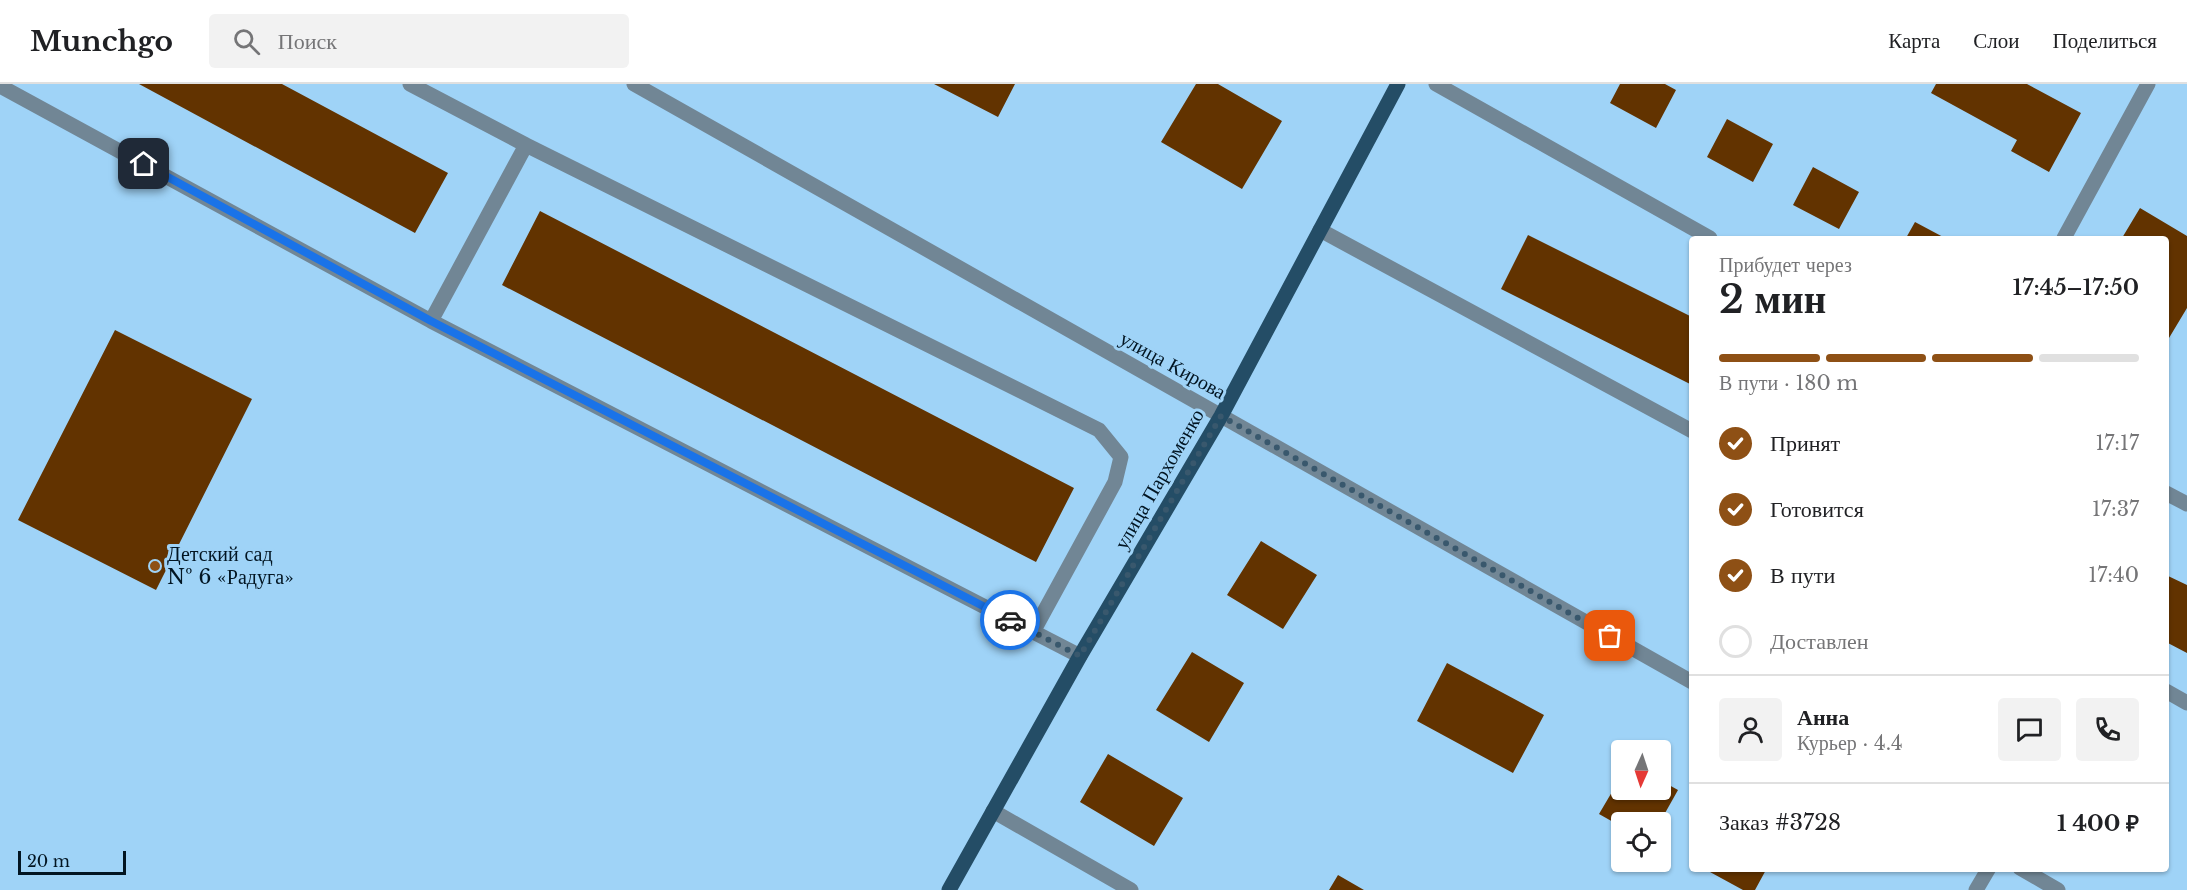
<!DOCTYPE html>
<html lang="ru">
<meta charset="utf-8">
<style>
body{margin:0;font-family:"Libre Baskerville",serif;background:#f2f2f2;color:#202124;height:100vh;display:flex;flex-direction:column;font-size:22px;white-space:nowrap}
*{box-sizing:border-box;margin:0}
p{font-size:20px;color:#757577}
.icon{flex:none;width:33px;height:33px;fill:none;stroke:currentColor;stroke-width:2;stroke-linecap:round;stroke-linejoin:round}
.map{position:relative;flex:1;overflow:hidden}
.sheet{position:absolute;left:1689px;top:152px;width:480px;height:636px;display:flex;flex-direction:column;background:#fff;border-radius:6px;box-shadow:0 2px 4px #0004}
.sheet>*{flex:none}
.needle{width:39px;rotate:183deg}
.tools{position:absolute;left:1611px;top:656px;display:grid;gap:12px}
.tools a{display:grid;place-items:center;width:60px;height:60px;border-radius:6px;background:#fff;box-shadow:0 2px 4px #0004;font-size:30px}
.scale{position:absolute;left:18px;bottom:15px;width:108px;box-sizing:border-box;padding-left:6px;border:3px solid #021522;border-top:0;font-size:16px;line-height:21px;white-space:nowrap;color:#021522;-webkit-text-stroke:4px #9fd3f7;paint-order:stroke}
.pin{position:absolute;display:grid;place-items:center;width:51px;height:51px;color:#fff;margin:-26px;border-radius:12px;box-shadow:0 3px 9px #0006}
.courier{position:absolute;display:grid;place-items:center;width:60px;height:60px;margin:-30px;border:4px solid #1a73e8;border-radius:50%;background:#fff;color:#222;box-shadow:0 2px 8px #0007}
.overview em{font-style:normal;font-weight:600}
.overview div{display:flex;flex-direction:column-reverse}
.overview{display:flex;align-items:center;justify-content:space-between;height:102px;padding:0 30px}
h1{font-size:39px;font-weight:600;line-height:45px}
.bar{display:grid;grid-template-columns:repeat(4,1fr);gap:9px 6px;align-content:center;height:72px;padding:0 30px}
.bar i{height:8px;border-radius:4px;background:#e0e0e0}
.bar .on{background:#8e5015}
.bar p{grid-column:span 4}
.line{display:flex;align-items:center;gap:15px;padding:0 30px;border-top:2px solid #e0e0e0}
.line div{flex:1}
.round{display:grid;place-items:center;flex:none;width:63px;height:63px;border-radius:6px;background:#f2f2f2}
ol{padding:0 30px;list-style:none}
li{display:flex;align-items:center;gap:18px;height:66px}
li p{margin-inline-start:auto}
li .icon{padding:6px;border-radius:50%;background:#8e5015;color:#fff;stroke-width:4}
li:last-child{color:#757577}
li i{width:33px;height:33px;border:3px solid #e0e0e0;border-radius:50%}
header{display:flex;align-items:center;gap:36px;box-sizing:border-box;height:84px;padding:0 30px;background:#fff;border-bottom:2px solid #e0e0e0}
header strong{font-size:28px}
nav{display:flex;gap:33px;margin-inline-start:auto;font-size:21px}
.search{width:420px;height:54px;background:#f2f2f2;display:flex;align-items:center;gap:15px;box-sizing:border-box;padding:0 21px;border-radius:6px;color:#757577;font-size:22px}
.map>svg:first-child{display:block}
.building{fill:#623300}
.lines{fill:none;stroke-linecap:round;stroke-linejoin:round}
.minor{stroke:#718695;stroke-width:15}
.major{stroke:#244d66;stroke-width:15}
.done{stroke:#39586d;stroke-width:6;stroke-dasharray:0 10.8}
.route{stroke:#1a73e8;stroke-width:8}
.poi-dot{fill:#8e5015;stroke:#9fd3f7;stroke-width:2}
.labels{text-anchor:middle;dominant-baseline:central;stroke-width:6;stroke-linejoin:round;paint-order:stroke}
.street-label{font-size:20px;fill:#021522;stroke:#9fd3f7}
.poi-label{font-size:20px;fill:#021522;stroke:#9fd3f7;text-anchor:start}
</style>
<header>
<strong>Munchgo</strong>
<div class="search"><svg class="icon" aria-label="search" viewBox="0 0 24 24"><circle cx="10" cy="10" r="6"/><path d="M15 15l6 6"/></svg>Поиск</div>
<nav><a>Карта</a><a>Слои</a><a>Поделиться</a></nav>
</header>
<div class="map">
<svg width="2187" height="806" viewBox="0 0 2187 806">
<rect width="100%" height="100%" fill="#9fd3f7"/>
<path class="building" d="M139 0H282L448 89 415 149Z
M934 0H1015L998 33Z
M1196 0H1218L1282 37 1242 105 1161 58Z
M1620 0H1665L1676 6 1656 44 1610 19Z
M1936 0H2027L2081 29 2049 88 2011 67 2017 56 1931 9Z
M1727 35 1773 60 1753 98 1707 73Z
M1813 83 1859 108 1839 145 1793 121Z
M2140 124 2187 152V224L2166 259V154H2122Z
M540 127 1074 404 1036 478 502 201Z
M1915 138 1945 154H1906Z
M1528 151 1692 233V301L1501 205Z
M115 246 252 315 156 506 18 436Z
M1261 457 1317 491 1283 545 1227 511Z
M2166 491 2187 501V569L2166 558Z
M1192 568 1244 599 1209 658 1156 626Z
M1447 579 1544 631 1513 689 1417 637Z
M1108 670 1183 714 1154 762 1080 718Z
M1622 691V705H1660V696L1678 706 1660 738H1622V743L1599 730Z
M1712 784H1767L1755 806H1743L1710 788Z
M1338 791 1364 806H1329Z"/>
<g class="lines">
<path class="minor" d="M410 0 526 61 431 237
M634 0 1692 598
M1436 0 1710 154
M0 2 431 237 1080 572
M526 61 1099 346 1121 373 1115 398 1033 548
M1320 146 1692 347
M2064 154 2148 0
M2166 409 2187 420
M2166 607 2187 619
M993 727 1131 806
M2020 784 2058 806
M1976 806 1989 784"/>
<path class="major" d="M949 806 1080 572 1221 332 1398 0"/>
</g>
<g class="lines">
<path class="done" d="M1010 536 1080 572 1221 332 1610 552"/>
<path class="route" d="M144 80 431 237 1010 536"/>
</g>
<circle class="poi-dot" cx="155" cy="482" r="6"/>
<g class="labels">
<g class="street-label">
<text transform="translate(1173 281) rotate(29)">улица Кирова</text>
<text transform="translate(1159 395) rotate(-60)">улица Пархоменко</text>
</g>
<g class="poi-label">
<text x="167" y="470">Детский сад<tspan x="167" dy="23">№ 6 «Радуга»</tspan></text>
</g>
</g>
</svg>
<div class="tools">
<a><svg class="needle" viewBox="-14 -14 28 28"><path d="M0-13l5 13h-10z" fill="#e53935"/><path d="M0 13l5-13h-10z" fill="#757577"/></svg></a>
<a><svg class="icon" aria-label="locate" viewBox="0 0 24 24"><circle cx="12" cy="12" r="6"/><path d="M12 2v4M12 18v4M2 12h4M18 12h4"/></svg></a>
</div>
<div class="scale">20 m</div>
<div class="pin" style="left:1610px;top:552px;background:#ea580c"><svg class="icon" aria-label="bag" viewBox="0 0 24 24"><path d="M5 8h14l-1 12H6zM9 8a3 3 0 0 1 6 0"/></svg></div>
<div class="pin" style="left:144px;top:80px;background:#1f2937"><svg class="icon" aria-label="home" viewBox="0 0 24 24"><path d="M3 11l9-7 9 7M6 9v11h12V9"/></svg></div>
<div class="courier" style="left:1010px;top:536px"><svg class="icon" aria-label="car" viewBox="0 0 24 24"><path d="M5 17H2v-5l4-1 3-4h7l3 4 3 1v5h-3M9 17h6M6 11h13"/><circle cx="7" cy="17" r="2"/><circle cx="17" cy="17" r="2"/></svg></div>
<section class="sheet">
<div class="overview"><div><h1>2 мин</h1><p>Прибудет через</p></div><em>17:45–17:50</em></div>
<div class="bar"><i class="on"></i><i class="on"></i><i class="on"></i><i></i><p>В пути · 180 m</p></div>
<ol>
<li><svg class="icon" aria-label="check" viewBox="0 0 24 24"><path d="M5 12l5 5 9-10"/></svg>Принят<p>17:17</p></li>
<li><svg class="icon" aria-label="check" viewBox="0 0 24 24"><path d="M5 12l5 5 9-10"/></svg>Готовится<p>17:37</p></li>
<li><svg class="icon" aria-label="check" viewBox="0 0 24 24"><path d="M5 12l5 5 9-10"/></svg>В пути<p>17:40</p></li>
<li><i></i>Доставлен</li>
</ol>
<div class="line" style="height:108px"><a class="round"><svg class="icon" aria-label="person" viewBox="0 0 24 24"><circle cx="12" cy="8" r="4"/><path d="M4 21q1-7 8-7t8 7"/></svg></a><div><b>Анна</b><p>Курьер · 4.4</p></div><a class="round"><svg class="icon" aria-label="chat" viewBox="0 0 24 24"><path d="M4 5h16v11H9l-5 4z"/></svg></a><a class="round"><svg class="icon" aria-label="phone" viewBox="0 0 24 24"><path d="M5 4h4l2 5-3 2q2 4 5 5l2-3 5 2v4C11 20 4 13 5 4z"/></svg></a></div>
<div class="line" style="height:78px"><div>Заказ #3728</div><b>1 400 ₽</b></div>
</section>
</div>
